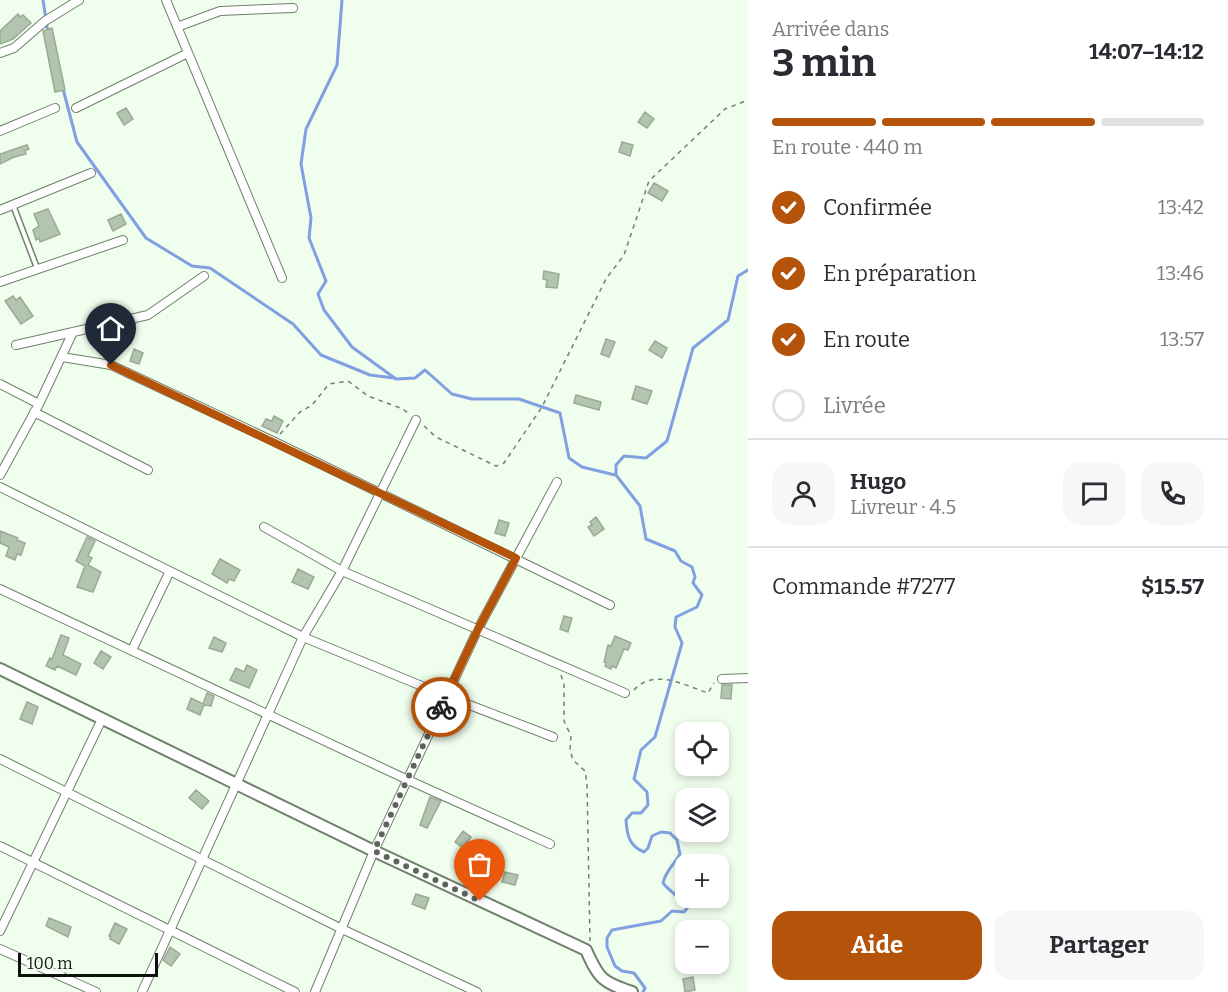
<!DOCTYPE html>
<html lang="fr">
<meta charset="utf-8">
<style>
body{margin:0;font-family:Bitter,serif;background:#f7f7f7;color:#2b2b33;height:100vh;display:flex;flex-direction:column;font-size:22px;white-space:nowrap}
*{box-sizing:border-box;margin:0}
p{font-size:20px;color:#7c7c81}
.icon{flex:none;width:33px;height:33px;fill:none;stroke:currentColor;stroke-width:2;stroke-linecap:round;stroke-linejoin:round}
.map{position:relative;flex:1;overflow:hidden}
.drawer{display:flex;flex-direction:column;background:#fff;width:480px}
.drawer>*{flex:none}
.tools{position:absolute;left:675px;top:722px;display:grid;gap:12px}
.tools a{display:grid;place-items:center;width:54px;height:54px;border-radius:12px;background:#fff;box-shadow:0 3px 9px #0003;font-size:30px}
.scale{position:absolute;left:18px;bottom:15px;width:140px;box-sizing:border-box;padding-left:6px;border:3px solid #0c120b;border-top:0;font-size:16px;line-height:21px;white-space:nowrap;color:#0c120b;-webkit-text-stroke:4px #f0feed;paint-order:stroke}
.pin{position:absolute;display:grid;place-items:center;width:51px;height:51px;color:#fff;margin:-62px -26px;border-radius:50% 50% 50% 0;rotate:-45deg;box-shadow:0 0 6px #0007}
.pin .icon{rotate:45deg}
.courier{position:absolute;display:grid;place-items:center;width:60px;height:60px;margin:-30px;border:4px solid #b45309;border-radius:50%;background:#fff;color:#222;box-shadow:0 2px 8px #0007}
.summary em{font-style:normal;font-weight:700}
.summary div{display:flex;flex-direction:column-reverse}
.summary{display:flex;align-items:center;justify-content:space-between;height:102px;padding:0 24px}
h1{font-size:39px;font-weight:700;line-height:45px}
.bar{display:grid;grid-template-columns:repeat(4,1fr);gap:9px 6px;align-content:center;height:72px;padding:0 24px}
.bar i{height:8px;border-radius:4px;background:#e1e1e2}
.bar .active{background:#b45309}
.bar p{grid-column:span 4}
.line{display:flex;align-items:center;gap:15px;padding:0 24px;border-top:2px solid #e1e1e2}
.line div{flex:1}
.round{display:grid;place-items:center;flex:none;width:63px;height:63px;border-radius:18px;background:#f7f7f7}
ol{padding:0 24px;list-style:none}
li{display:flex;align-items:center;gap:18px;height:66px}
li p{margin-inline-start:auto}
li .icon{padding:6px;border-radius:50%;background:#b45309;color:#fff;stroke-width:4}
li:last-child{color:#7c7c81}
li i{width:33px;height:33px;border:3px solid #e1e1e2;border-radius:50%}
.action{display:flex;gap:12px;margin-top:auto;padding:12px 24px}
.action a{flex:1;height:69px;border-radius:18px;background:#b45309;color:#fff;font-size:24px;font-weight:700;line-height:69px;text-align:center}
.action a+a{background:#f7f7f7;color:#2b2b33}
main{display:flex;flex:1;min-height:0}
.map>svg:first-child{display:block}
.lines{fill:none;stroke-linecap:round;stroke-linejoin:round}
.stream{stroke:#81a0e1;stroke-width:3}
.building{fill:#b3c5b0;stroke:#99aa95;stroke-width:1.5}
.lane-casing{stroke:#6f806c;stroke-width:7}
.street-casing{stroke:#6f806c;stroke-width:10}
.secondary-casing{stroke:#6f806c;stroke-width:14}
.path{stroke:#768074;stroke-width:1.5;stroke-dasharray:4.5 4.5;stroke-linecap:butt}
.lane{stroke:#fff;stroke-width:4}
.street{stroke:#fff;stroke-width:8}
.secondary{stroke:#fff;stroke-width:10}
.done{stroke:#5c655a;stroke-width:6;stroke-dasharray:0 10.8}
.route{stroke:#b45309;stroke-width:8}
</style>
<main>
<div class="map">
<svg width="748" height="992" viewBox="0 0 748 992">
<rect width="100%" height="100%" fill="#f0feed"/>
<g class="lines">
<path class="stream" d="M43 0 48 33
M342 0 337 65 306 129 301 164 311 218 309 238 326 281 318 294 324 310 352 347 396 379 415 378 425 370 452 394 472 399H519L560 413 569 458 582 467 615 475
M63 89 77 142 146 238 192 266 210 268 293 324 321 355 370 375 394 378
M643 992 645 988 634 973 622 971 615 966 607 947V938L612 930 661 921 672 911 684 912 688 907C680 897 670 892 663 883 666 870 674 865 680 854L677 840 670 833 661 832 652 836 648 848 644 852C629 846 627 835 626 820L632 813H641L648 805 647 792 634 779 641 750 655 737 682 643 675 627 676 617 697 607 702 595 693 583 695 577 692 567 681 561 675 551 646 539 640 506 616 475V465L624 456 646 458 667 441 693 348 728 320 738 276 748 270"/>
</g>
<path class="building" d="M18 14 20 17 23 15 31 23 13 39 0 44V31Z
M52 28 65 90 55 92 43 31Z
M126 108 133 119 124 125 117 113Z
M645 112 654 119 647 128 638 122Z
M622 142 633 145 630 156 619 152Z
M27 145 29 149 25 151 26 154 14 157 0 164V154Z
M654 183 668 191 662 201 648 193Z
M48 209 60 234 40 242 39 238 36 240 33 230 39 226 34 214Z
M121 214 126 224 113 231 108 220Z
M544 271 559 274 557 288 546 287 547 280 543 279Z
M13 296 16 300 20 297 33 316 21 324 5 301Z
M606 339 615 342 609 357 601 354Z
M655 341 667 348 662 358 649 350Z
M134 349 143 353 139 364 130 361Z
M636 386 652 391 647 404 632 399Z
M576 395 601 402 599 410 574 403Z
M274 416 283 421 277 433 262 426 266 419 272 421Z
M596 517 604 529 594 536 588 527 592 525 590 522Z
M499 520 509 523 505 536 495 533Z
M0 531 18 538 17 540 25 543 21 555 17 554 15 560 6 556 9 547 0 543Z
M87 537 95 541 88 556 92 558 88 565 101 572 93 592 77 587 85 566 76 561Z
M220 559 240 570 234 581 229 579 227 583 212 574Z
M298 569 314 577 308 589 292 582Z
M564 616 572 618 568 632 560 629Z
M61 635 69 638 63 655 81 664 76 675 57 666 55 670 46 666 50 658 52 659Z
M615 636 631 643 628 650 624 649 616 668 612 666 611 669 605 666 606 663 604 662 608 645 611 646Z
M214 637 226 643 222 652 209 648Z
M101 651 111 657 103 669 94 663Z
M247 665 257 670 249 688 230 680 236 668 244 672Z
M722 685H732L731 699 721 698Z
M207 693 214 696 211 706 204 705 200 715 187 709 191 698 203 704Z
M27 702 38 707 32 724 20 719Z
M196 790 209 801 202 809 189 798Z
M430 797 441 801 427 828 420 825Z
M463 831 471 837 463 848 455 842Z
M505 872 518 875 515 885 502 882Z
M416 894 429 898 425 909 412 904Z
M49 918 71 927 68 937 46 926Z
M115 923 127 929 119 944 110 939 111 937 109 936Z
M170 947 180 954 171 966 163 960Z
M693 977 695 990 685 992 683 979Z"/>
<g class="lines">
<g class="lane-casing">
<path id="lane" d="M13 205 37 268"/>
</g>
<g class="street-casing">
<path id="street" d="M166 0 282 278
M177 27 220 11 293 8
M0 53 14 48 45 21 79 0
M76 108 188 53
M0 131 55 108
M0 210 91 173
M0 282 123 240
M16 345 148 315 204 276
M62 357 111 365 273 441 610 605
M0 384 39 404
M34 412 148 470
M0 475 39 404 73 332
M0 487 303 637 446 696 553 737
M264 527 342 571 625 693
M0 589 408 780 550 844
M132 650 170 571
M722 679 748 678
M0 759 342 929 477 992
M0 846 295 992
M0 931 102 719
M0 949 96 992
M142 992 303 637 342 571 416 420
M315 992 374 851 478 629 557 482"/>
</g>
<g class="secondary-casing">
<path id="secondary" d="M0 669 374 851 586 950C599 979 602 982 632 992"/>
</g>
<path class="path" d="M424 426 436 437 496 466 504 463 542 407 606 279 624 255 649 181 725 109 748 100
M280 434 300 412 312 405 329 384 348 381 368 396 403 409 409 414
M561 675 564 685V721L571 736 570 750 573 760 585 771 587 783 590 941
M634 690C654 668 684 685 708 693L714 683"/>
<use href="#lane" class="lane"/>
<use href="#street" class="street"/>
<use href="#secondary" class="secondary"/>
</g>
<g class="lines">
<path class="done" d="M441 707 374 851 480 901"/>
<path class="route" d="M111 365 516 558 478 629 441 707"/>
</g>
</svg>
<div class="tools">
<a><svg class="icon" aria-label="locate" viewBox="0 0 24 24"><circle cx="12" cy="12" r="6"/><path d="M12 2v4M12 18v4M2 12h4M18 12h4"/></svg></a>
<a><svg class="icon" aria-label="layers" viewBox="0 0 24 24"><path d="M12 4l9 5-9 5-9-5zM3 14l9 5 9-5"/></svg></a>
<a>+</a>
<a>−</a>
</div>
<div class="scale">100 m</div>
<div class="pin" style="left:480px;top:901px;background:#ea580c"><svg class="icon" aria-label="bag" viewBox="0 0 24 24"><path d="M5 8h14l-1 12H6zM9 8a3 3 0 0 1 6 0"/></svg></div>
<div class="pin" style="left:111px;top:365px;background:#1f2937"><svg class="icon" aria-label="home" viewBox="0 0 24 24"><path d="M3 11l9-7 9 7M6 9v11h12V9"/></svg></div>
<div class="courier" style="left:441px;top:707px"><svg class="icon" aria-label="bike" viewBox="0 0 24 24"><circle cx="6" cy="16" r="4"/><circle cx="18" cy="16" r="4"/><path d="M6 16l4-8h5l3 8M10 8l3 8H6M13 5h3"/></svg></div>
</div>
<section class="drawer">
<div class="summary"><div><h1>3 min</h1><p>Arrivée dans</p></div><em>14:07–14:12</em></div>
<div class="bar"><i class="active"></i><i class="active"></i><i class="active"></i><i></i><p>En route · 440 m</p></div>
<ol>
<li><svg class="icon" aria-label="check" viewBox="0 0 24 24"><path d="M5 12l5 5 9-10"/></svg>Confirmée<p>13:42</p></li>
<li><svg class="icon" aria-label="check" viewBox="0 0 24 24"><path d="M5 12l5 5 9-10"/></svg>En préparation<p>13:46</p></li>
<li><svg class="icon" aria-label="check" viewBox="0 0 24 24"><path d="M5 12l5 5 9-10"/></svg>En route<p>13:57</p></li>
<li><i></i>Livrée</li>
</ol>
<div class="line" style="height:108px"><a class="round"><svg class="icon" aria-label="person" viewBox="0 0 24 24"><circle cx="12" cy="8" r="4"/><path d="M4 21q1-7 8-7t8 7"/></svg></a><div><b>Hugo</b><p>Livreur · 4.5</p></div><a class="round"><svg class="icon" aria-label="chat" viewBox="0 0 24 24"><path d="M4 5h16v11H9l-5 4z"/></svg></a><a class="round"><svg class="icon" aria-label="phone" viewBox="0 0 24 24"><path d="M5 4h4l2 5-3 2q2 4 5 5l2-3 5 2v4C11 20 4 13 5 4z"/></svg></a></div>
<div class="line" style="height:78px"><div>Commande #7277</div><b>$15.57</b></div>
<div class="action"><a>Aide</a><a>Partager</a></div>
</section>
</main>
